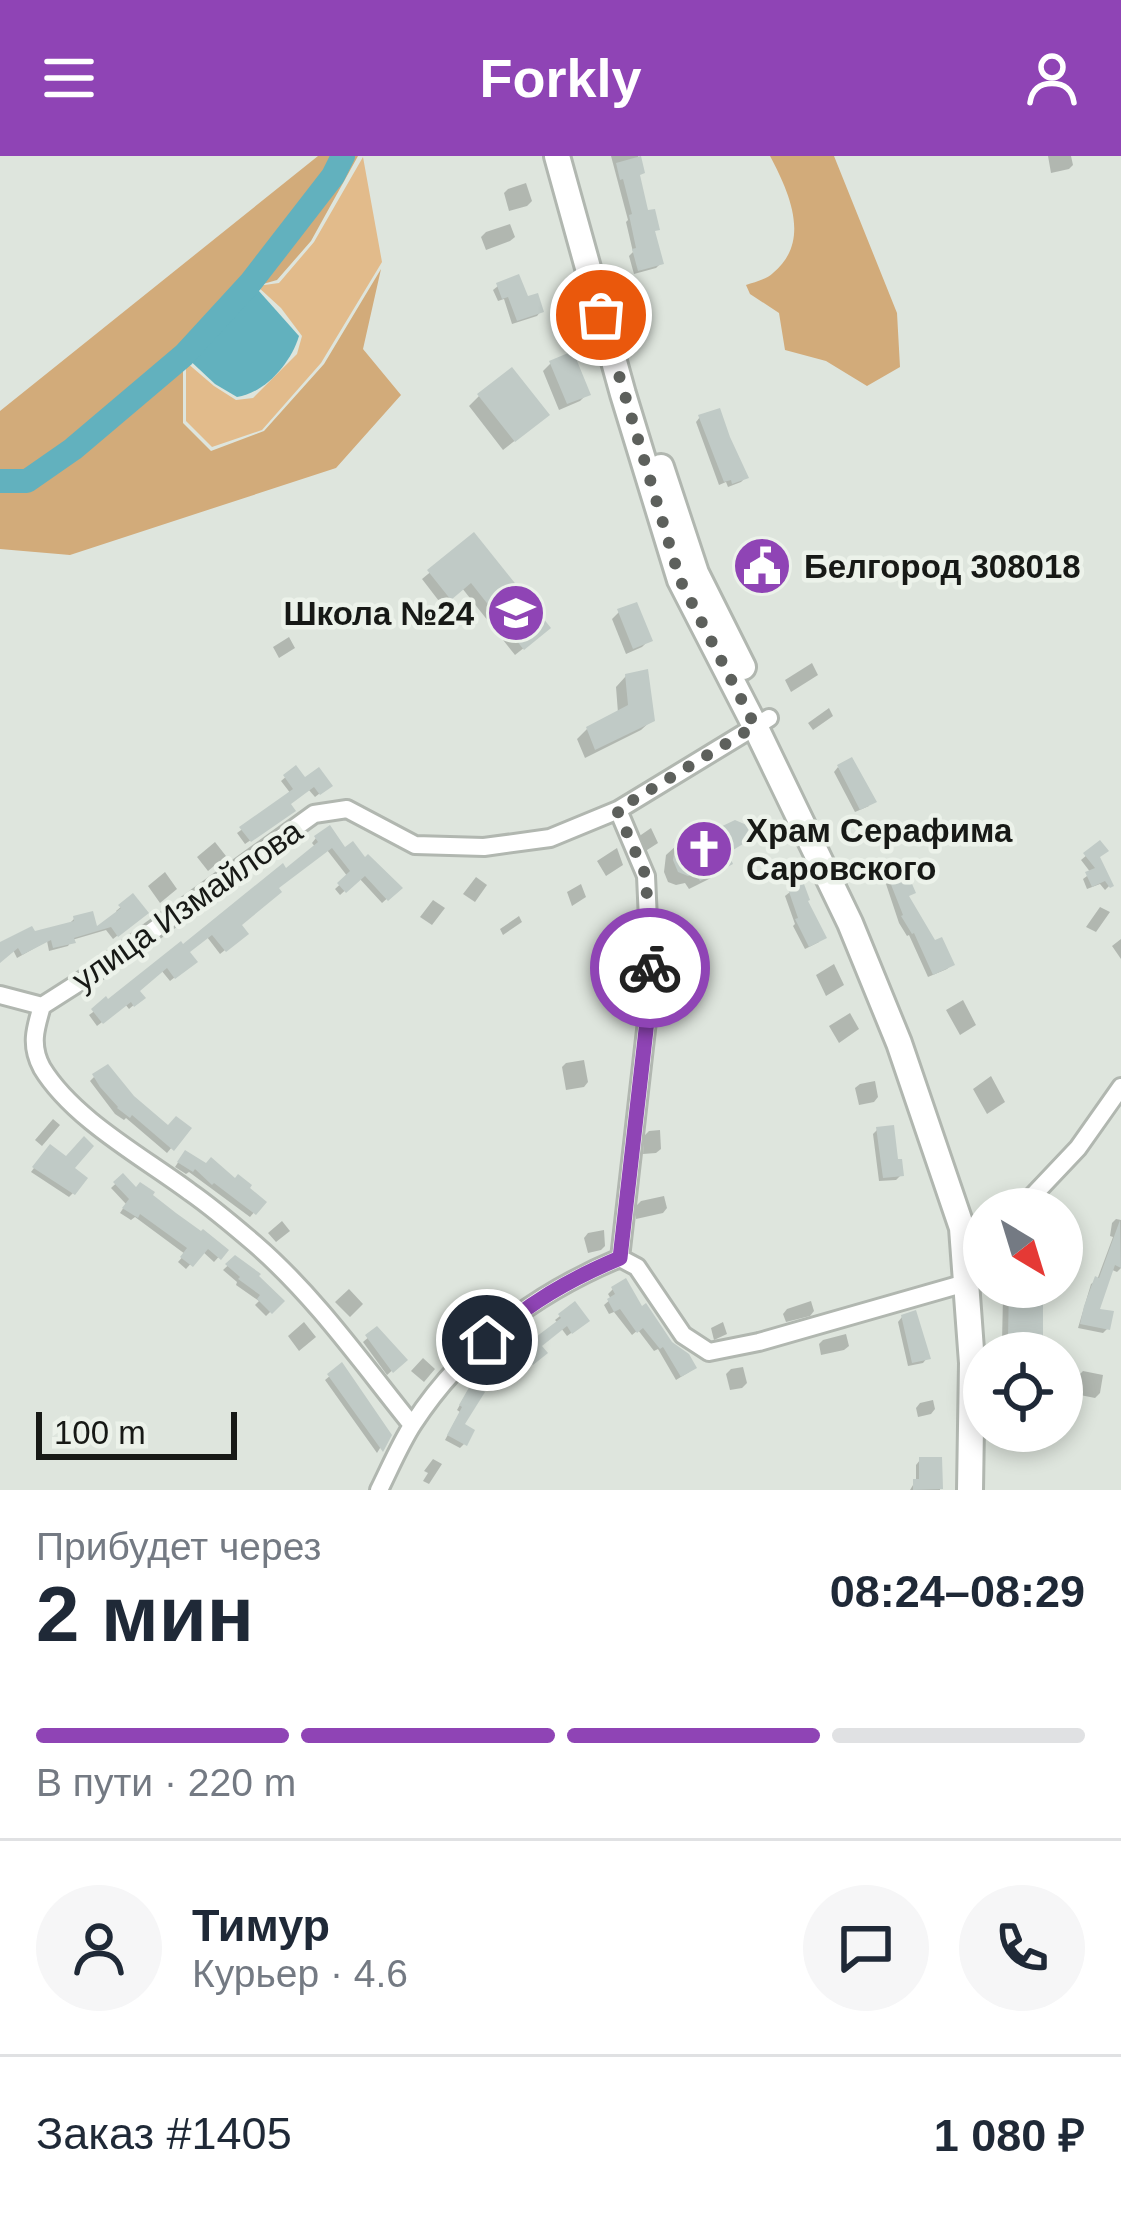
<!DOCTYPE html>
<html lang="ru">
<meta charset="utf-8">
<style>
body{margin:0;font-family:Helvetica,sans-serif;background:#f6f6f7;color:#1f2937;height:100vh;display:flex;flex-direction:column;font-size:45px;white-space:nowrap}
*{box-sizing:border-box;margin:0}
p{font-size:39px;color:#747a83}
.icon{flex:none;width:66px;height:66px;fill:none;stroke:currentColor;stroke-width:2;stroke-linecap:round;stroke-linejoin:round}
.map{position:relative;height:1334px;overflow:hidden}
.details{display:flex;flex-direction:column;background:#fff;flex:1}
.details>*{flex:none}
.needle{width:78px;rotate:142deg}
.tools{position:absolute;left:963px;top:1032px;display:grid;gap:24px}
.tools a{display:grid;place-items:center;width:120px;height:120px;border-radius:50%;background:#fff;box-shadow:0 6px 18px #0003;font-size:60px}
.scale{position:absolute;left:36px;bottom:30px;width:201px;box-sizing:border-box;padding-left:12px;border:6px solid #171916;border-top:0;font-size:33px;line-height:42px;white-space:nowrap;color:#171916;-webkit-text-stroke:9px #ecf2ea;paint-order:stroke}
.pin{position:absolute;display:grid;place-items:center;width:102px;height:102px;color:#fff;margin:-51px;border:6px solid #fff;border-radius:50%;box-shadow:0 3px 12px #0007}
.courier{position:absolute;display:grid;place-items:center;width:120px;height:120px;margin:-60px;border:9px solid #8f44b5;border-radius:50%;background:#fff;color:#222;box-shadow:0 3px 15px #0007}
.summary em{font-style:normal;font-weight:700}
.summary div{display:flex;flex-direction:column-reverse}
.summary{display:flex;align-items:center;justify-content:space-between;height:204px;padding:0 36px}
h1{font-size:78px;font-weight:700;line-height:90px}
.bar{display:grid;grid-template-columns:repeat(4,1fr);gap:18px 12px;align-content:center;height:144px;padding:0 36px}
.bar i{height:15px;border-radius:9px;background:#e0e1e3}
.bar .active{background:#8f44b5}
.bar p{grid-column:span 4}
.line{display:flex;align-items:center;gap:30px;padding:0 36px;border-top:3px solid #e0e1e3}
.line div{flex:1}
.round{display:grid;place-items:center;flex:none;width:126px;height:126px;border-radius:63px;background:#f6f6f7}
header{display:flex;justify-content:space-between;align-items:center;height:156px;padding:0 36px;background:#8f44b5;color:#fff;font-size:54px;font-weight:700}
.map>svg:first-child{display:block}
.green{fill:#e2bb8b}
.forest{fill:#d2ab7a}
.water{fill:#62b1be}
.shadow{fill:#0003}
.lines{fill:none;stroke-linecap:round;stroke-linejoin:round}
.river{stroke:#62b1be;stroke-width:24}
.building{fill:#c0cac6}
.minor-casing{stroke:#b1b7b0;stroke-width:22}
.primary-casing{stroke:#b1b7b0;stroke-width:30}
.minor{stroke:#fff;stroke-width:16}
.primary{stroke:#fff;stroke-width:24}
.done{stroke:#5d605c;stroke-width:12;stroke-dasharray:0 21.6}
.route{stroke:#8f44b5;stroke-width:15}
.labels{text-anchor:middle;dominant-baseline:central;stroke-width:9;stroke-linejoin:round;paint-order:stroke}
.poi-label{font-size:33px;font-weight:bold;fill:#171916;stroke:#ecf2ea;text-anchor:start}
.street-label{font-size:33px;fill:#171916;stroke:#ecf2ea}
</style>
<header><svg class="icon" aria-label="menu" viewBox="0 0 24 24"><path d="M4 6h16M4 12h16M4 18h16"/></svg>Forkly<svg class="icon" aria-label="person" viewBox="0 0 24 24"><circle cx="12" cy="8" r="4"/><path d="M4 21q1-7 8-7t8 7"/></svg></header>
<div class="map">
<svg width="1121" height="1334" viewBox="0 0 1121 1334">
<rect width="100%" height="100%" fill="#dee5dd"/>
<path class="green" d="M363 1 382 106 321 207 262 274 212 291 186 265V206L214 230 236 244 253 242 297 198 302 180 281 152 257 130 279 127 314 86Z"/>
<path class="forest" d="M318 0H358L311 85 277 124 263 128 248 124 182 195 67 293 26 322H0V255Z
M770 0H834L897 157 900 211 867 230 826 205 785 194 779 157 750 138 746 129C755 126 767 123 773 117 812 85 789 36 770 0Z
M381 113 363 193 401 239 336 312 70 399 0 393V327L27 328 76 296 183 204V267L211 295 264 275 324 208Z"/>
<path class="water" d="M251 126 299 180C291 207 265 237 237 241L215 228 184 199Z"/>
<path class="shadow" d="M611 0H638L642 16 637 21 661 107 656 112 634 118 629 100 633 96 626 66 628 64Z
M1048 0H1071L1073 9 1069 13 1051 17Z
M526 27 532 45 527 50 509 55 504 37 508 33Z
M510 68 515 81 510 85 486 94 481 81 486 76Z
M498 130 526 144 541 155 537 160 512 168 504 143 498 145 493 134Z
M551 207 587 238 580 245 559 254 543 215Z
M479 240 535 269 503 294 469 250Z
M700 261 746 321 741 326 728 331 726 326 719 329 696 266Z
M474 380 540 479 515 499 462 432 442 449 422 423Z
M748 395 775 426 770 431 758 435 744 399Z
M619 456 649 484 642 491 626 498 612 463Z
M289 481 295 492 279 502 273 491Z
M812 507 818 519 791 536 785 524Z
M626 520 652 564 641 574 585 602 577 583 587 573 618 557 616 531Z
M829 552 833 560 813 574 808 567Z
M838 611 869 650 855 656 834 616Z
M295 613 304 625 329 630 315 641 308 633 287 649 288 659 245 688 237 677 291 638 281 625Z
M651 672 658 687 644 696 638 681Z
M714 677 746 683 726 700 730 708 719 718 689 733 685 727 676 729 668 726 664 716 666 699 678 688Z
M316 682 365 705 399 732 382 747 359 722 340 739 335 733 348 721 327 694 275 733 238 769 240 782 220 798 207 781 187 796 189 810 170 825 161 814 136 835 142 842 129 853 125 848 97 870 89 859 286 716 316 692 312 687Z
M215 686 226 700 208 715 197 701Z
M1100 688 1097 701 1110 729 1105 734 1100 728 1087 733 1083 723 1091 717 1081 704Z
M617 692 623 709 606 720 597 705Z
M165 716 177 733 160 747 148 730Z
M476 721 487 729 475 746 463 738Z
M890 723 906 742 951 809 947 813 928 821 909 779 907 780 899 767 886 728Z
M581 728 586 741 572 750 567 736Z
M790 736 819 786 805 793 793 770 795 768 785 740Z
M133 741 141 761 113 783 106 774 72 784 68 790 49 795 47 785 17 802 13 794 0 804V790L70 767 74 763 96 775 118 758 116 755Z
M433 744 445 752 432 769 420 761Z
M1100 751 1110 756 1096 776 1086 771Z
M519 760 522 766 503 779 500 773Z
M1121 783V803L1112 790Z
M834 808 844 829 826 840 816 819Z
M963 844 976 869 960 879 946 854Z
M850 857 859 873 839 887 829 870Z
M584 904 588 926 584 931 566 934 562 911 566 907Z
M991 920 1005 946 987 958 973 933Z
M94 921 132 943 168 973H187L167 997 126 962 124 964 115 958 90 925Z
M875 925 878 941 874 946 859 949 855 932 860 928Z
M53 963 60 969 42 990 35 984Z
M660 974 661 993 656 997 643 998 644 980 649 975Z
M877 974 901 1019 896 1024 879 1025 873 978Z
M46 996 66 1004 70 1012 73 1037 69 1041 31 1016Z
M181 1002 246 1033 263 1046 250 1061 189 1016 186 1018 175 1011Z
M123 1021 135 1034 149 1039 224 1095 214 1106 202 1095 186 1113 178 1106 185 1098 135 1061 131 1064 120 1057 126 1048 111 1032Z
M664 1040 667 1052 663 1057 636 1063V1050L641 1045Z
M1116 1063 1121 1064V1112L1117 1116 1110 1113 1096 1155 1107 1173 1103 1177 1078 1172 1091 1128 1097 1124 1113 1081 1110 1080 1112 1067Z
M282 1065 290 1075 276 1086 268 1077Z
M604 1074 605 1090 601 1094 588 1097 584 1082 588 1077Z
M235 1103 281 1145 266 1160 255 1149 259 1145 236 1129 237 1126 223 1114Z
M1000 1131H1040L1038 1197H1013L1014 1187 1002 1186 1003 1140H1000Z
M349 1133 363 1148 350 1161 335 1146Z
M613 1133 641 1155 689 1216 676 1224 658 1193 654 1195 638 1174 632 1179 614 1156 609 1158 604 1149 611 1143 608 1138Z
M811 1145 814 1155 810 1160 786 1166 783 1158 787 1153Z
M560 1160 582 1169 567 1180 561 1172 538 1190 544 1197 527 1211 518 1199 558 1167 555 1164Z
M902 1161 927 1202 923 1207 908 1210 898 1166Z
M304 1166 316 1181 299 1195 288 1180Z
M723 1166 727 1178 714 1184 711 1172Z
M377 1174 404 1204 387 1219 363 1186Z
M846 1178 849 1190 844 1194 821 1199 819 1188 823 1184Z
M423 1202 435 1213 424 1226 411 1215Z
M342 1210 388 1279 377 1297 325 1224Z
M743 1211 747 1227 742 1232 730 1234 726 1218 731 1213Z
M1083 1215 1103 1219 1100 1237 1095 1242 1075 1238 1078 1220Z
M467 1236 461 1270 464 1288 460 1292 445 1284 460 1256 457 1254Z
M933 1244 935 1253 931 1258 918 1261 916 1252 920 1247Z
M1062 1247 1075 1250 1074 1259 1069 1264 1062 1262Z
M433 1303 442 1308 429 1328 423 1325 428 1317 424 1315Z
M920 1304H939L940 1334H910L916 1324V1309Z"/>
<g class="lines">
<path class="river" d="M0 325H27L73 293 184 199 251 126 333 20 343 0"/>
</g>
<path class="building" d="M641 0 645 17 640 19 648 54 655 53 660 74 655 75 664 108 638 115 632 93 636 92 629 59 632 58 623 23 620 24 616 7Z
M519 118 528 140 538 137 544 156 517 165 508 141 502 143 496 127Z
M573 195 591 239 567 248 549 205Z
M512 211 550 259 515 286 477 238Z
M720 252 730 281 749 322 732 328 731 324 724 326 698 259Z
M474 376 551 472 524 494 471 427 451 444 427 414Z
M762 386 778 427 762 433 746 392Z
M637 446 653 485 633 493 617 453Z
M648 513 655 565 595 594 586 571 628 549 625 518Z
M852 601 877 646 860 654 837 609Z
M296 609 305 621 319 611 333 630 320 639 314 631 291 648 296 655 251 686 239 671 293 633 283 619Z
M735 664 749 670 750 678 748 685 728 697 733 708 700 725 696 718 688 720 678 716 673 704 676 685 713 667 716 673Z
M330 669 345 691 353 685 365 701 368 698 403 732 388 745 365 720 346 737 337 727 350 715 332 692 279 732 282 736 242 769 249 778 226 796 212 779 190 796 198 806 175 823 167 812 140 835 146 842 134 851 131 846 103 868 91 853 106 840 108 843 181 785 183 788 283 707 286 712 318 686 314 680Z
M1100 684 1109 695 1100 701 1114 730 1110 732 1105 725 1092 731 1085 716 1095 712 1083 697Z
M906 714 916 737 909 740 935 784 942 781 955 809 933 819 914 777 912 778 901 760 903 759 888 721Z
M804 728 810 744 808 745 827 782 809 791 795 763 798 762 788 733Z
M133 737 149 757 118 781 111 771 74 782 76 787 53 792 51 784 22 799 18 792 0 807V786L32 770 35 775 74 765 73 760 93 755 97 770 121 752 118 749Z
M108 908 134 940 168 969 176 960 192 972 174 995 132 959 130 962 117 952 118 951 100 931 92 918Z
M894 969 898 1003H902L904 1020 883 1022 876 971Z
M84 980 94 990 75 1012 88 1022 75 1039 32 1011 50 988 66 1000Z
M185 994 206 1007 211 1001 235 1022 238 1018 252 1029 250 1032 267 1046 256 1059 214 1027 212 1029 195 1013 193 1016 177 1006Z
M123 1017 136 1031 140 1026 155 1036 153 1039 176 1057 201 1075 203 1073 229 1094 221 1104 208 1093 193 1111 180 1101 187 1092 140 1058 138 1062 122 1052 129 1043 113 1026Z
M1120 1064 1121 1112 1115 1109 1100 1153 1114 1155 1110 1174 1080 1168 1084 1150 1095 1120 1099 1122Z
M235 1099 261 1118 259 1120 285 1145 272 1158 257 1143 260 1139 238 1123 240 1121 225 1108Z
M626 1122 642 1150 646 1147 672 1186 689 1198 697 1212 681 1221 663 1191 660 1193 643 1172 637 1177 620 1153 614 1156 607 1143 615 1138 611 1131Z
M1009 1131H1043V1189L1039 1197H1019L1020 1180H1008Z
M575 1145 590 1165 572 1178 567 1170 542 1190 548 1197 533 1209 520 1193 561 1162 558 1158Z
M916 1154 931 1203 912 1207 901 1159Z
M377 1170 408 1204 393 1217 365 1179Z
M342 1206 392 1279 383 1296 327 1218Z
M471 1228 485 1236 465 1268 475 1274 467 1290 447 1279 462 1251 459 1249Z
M919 1301H942L943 1333 913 1334V1323H919Z"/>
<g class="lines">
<g class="minor-casing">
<path id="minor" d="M618 654 646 720 651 830 620 1102
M0 839 42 850 100 813 314 658 347 653 415 689 484 691 550 682 618 654 769 562
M42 850C35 873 30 890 42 912 73 963 143 1001 190 1036 213 1052 234 1070 255 1088 315 1140 362 1207 412 1269
M1016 1053 1025 1048 1078 992 1121 931
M962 1072 984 1067
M379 1334C390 1312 400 1288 413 1268 463 1191 536 1137 620 1102L637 1111 683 1179 709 1196 759 1186 983 1122"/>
</g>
<g class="primary-casing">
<path id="primary" d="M557 0 623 238 680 424 755 570 850 767 899 887 962 1072 972 1207 970 1334
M661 311 696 417 743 511"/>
</g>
<use href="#minor" class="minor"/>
<use href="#primary" class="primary"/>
</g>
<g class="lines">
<path class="done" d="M601 159 680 424 755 570 617 654 646 720 650 812"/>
<path class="route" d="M487 1184C529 1147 568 1124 620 1102L651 830 650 812"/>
</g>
<defs>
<g id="civic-disc" transform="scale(3)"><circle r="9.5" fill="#8f44b5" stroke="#ecf2ea"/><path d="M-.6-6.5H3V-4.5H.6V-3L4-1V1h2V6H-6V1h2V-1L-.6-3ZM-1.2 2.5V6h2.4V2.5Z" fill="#fff"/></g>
<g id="school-disc" transform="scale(3)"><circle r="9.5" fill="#8f44b5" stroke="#ecf2ea"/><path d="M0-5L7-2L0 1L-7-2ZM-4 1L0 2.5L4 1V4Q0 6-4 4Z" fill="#fff"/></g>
<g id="church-disc" transform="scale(3)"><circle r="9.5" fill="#8f44b5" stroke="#ecf2ea"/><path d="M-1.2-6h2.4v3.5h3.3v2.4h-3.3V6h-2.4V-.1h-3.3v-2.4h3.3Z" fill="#fff"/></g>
</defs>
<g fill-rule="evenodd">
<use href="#civic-disc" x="762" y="410"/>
<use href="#school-disc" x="516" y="457"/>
<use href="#church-disc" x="704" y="693"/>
</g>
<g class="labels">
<g class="poi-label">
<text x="804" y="410">Белгород 308018</text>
<text x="474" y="457" text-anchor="end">Школа №24</text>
<text x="746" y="674">Храм Серафима<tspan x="746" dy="38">Саровского</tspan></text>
</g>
<g class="street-label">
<text transform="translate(187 749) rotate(-35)">улица Измайлова</text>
</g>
</g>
</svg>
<div class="tools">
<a><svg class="needle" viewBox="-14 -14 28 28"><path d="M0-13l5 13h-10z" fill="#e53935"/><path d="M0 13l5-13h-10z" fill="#747a83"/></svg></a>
<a><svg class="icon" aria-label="locate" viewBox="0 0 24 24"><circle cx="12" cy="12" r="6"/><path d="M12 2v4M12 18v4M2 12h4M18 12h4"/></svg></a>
</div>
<div class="scale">100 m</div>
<div class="pin" style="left:601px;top:159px;background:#ea580c"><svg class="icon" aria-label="bag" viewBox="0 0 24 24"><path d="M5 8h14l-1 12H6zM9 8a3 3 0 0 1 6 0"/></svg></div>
<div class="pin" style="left:487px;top:1184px;background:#1f2937"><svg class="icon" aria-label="home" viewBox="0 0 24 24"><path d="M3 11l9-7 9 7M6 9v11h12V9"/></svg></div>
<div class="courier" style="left:650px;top:812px"><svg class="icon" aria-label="bike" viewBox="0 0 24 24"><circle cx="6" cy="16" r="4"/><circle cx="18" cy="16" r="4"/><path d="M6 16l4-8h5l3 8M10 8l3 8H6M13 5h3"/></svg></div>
</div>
<section class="details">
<div class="summary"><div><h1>2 мин</h1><p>Прибудет через</p></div><em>08:24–08:29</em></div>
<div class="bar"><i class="active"></i><i class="active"></i><i class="active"></i><i></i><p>В пути · 220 m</p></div>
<div class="line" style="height:216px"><a class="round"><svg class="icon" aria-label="person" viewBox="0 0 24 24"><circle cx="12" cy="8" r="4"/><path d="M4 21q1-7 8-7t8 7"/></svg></a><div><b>Тимур</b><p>Курьер · 4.6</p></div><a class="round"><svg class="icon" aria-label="chat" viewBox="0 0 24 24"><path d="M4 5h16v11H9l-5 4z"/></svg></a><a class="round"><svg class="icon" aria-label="phone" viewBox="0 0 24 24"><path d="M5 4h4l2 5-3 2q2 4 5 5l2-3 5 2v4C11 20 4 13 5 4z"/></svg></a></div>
<div class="line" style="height:156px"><div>Заказ #1405</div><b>1 080 ₽</b></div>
</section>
